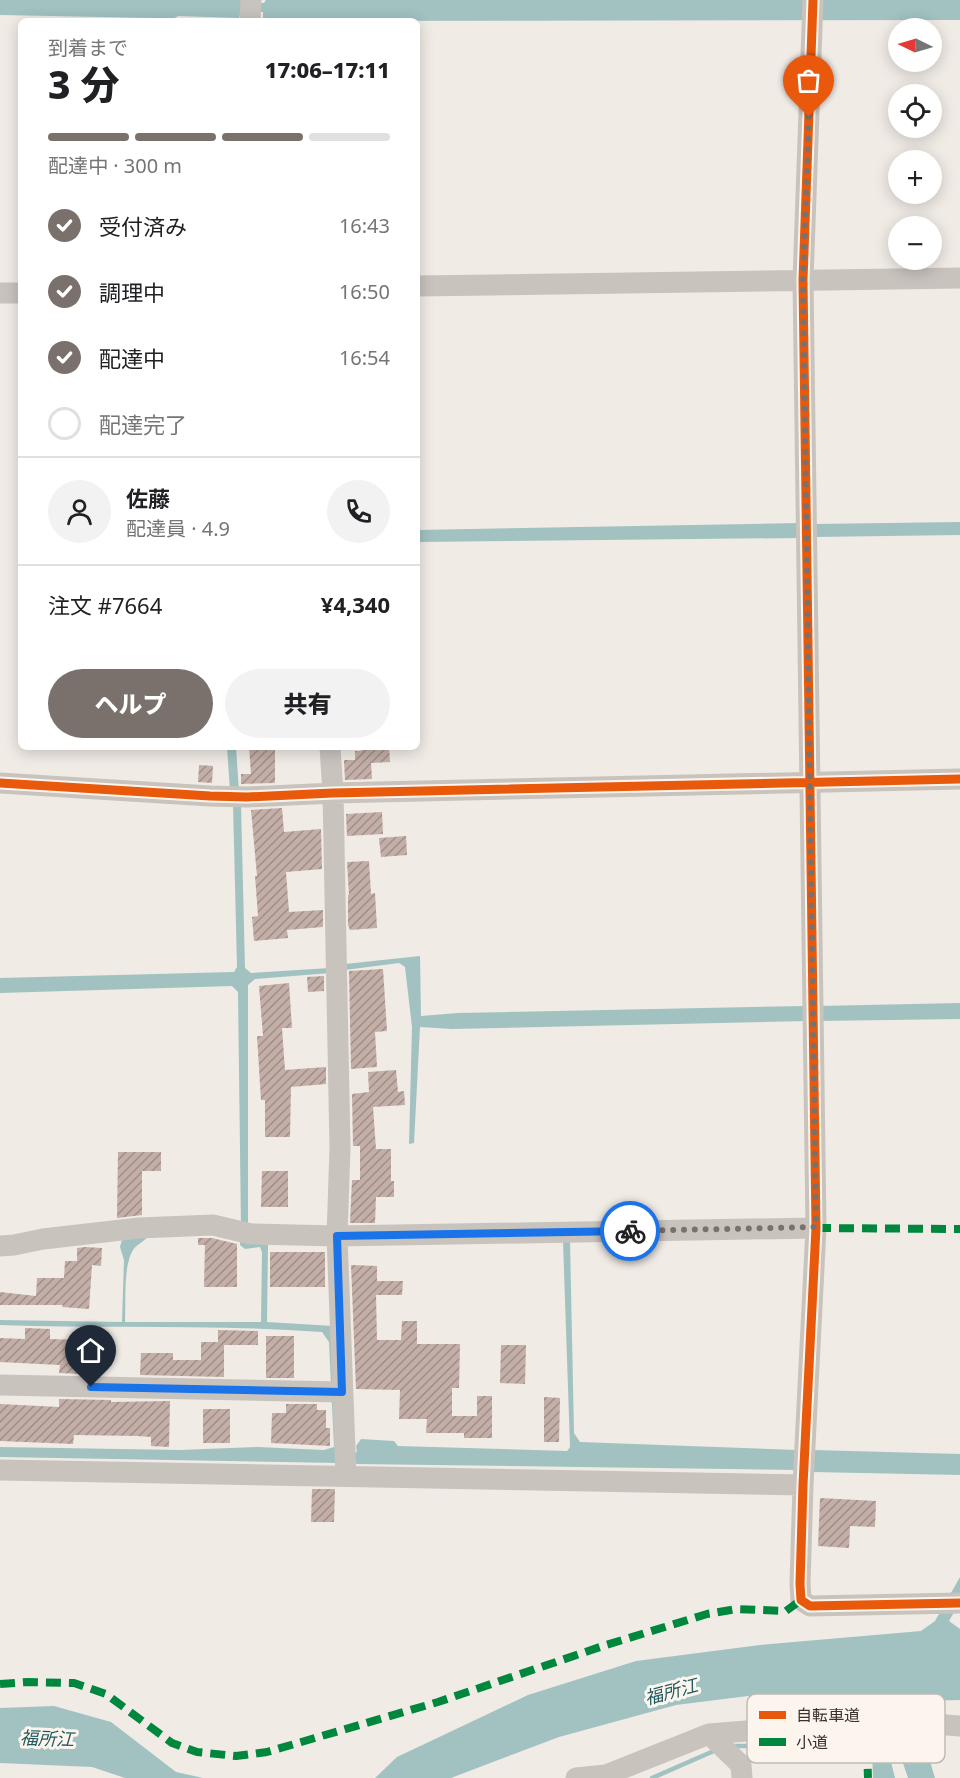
<!DOCTYPE html>
<html lang="ja">
<meta charset="utf-8">
<style>
body{margin:0;font-family:"Noto Sans","Noto Sans JP",sans-serif;background:#f2f2f2;color:#202124;height:100vh;display:flex;flex-direction:column;font-size:22px;white-space:nowrap}
*{box-sizing:border-box;margin:0}
p{font-size:20px;color:#757577}
.icon{flex:none;width:33px;height:33px;fill:none;stroke:currentColor;stroke-width:2;stroke-linecap:round;stroke-linejoin:round}
.map{position:relative;flex:1;overflow:hidden}
.details{position:absolute;left:18px;top:18px;width:402px;height:732px;display:flex;flex-direction:column;background:#fff;border-radius:9px;box-shadow:0 3px 15px #0003}
.details>*{flex:none}
.needle{width:39px;rotate:275deg}
.tools{position:absolute;left:888px;top:18px;display:grid;gap:12px}
.tools a{display:grid;place-items:center;width:54px;height:54px;border-radius:50%;background:#fff;box-shadow:0 3px 15px #0003;font-size:30px}
.pin{position:absolute;display:grid;place-items:center;width:51px;height:51px;color:#fff;margin:-62px -26px;border-radius:50% 50% 50% 0;rotate:-45deg;box-shadow:0 0 6px #0007}
.pin .icon{rotate:45deg}
.courier{position:absolute;display:grid;place-items:center;width:60px;height:60px;margin:-30px;border:4px solid #1a73e8;border-radius:50%;background:#fff;color:#222;box-shadow:0 2px 8px #0007}
.headline em{font-style:normal;font-weight:800}
.headline div{display:flex;flex-direction:column-reverse}
.headline{display:flex;align-items:center;justify-content:space-between;height:102px;padding:0 30px}
h1{font-size:39px;font-weight:800;line-height:45px}
.bar{display:grid;grid-template-columns:repeat(4,1fr);gap:9px 6px;align-content:center;height:72px;padding:0 30px}
.bar i{height:8px;border-radius:4px;background:#e0e0e0}
.bar .active{background:#7a716c}
.bar p{grid-column:span 4}
.line{display:flex;align-items:center;gap:15px;padding:0 30px;border-top:2px solid #e0e0e0}
.line div{flex:1}
.round{display:grid;place-items:center;flex:none;width:63px;height:63px;border-radius:32px;background:#f2f2f2}
ol{padding:0 30px;list-style:none}
li{display:flex;align-items:center;gap:18px;height:66px}
li p{margin-inline-start:auto}
li .icon{padding:6px;border-radius:50%;background:#7a716c;color:#fff;stroke-width:4}
li:last-child{color:#757577}
li i{width:33px;height:33px;border:3px solid #e0e0e0;border-radius:50%}
.button{display:flex;gap:12px;margin-top:auto;padding:12px 30px}
.button a{flex:1;height:69px;border-radius:36px;background:#7a716c;color:#fff;font-size:24px;font-weight:800;line-height:69px;text-align:center}
.button a+a{background:#f2f2f2;color:#202124}
.map>svg:first-child{display:block}
.water{fill:#a1c2c1}
.lines{fill:none;stroke-linecap:round;stroke-linejoin:round}
.stream{stroke:#a1c2c1;stroke-width:4.5}
.building{fill:url(#building-hatch)}
.minor{stroke:#c9c3be;stroke-width:21}
.quiet{stroke:#00873e;stroke-width:8;stroke-dasharray:15 8;stroke-linecap:butt}
.cycleway-casing{stroke:#fbf5ee;stroke-width:13}
.cycleway{stroke:#e8590c;stroke-width:9}
.done{stroke:#7a716c;stroke-width:6;stroke-dasharray:0 10.8}
.route{stroke:#1a73e8;stroke-width:8}
.labels{text-anchor:middle;dominant-baseline:central;stroke-width:6;stroke-linejoin:round;paint-order:stroke}
.water-label{font-size:18px;font-style:italic;fill:#1f5a5e;stroke:#fbf5ee}
.key{fill:#fbf5ee;stroke:#c1bab4;stroke-width:1.5}
.key-label{font-size:16px;fill:#3b302b}
</style>
<div class="map">
<svg width="960" height="1778" viewBox="0 0 960 1778">
<defs>
<pattern id="building-hatch" width="6" height="6" patternUnits="userSpaceOnUse" patternTransform="scale(1.5)"><rect width="6" height="6" fill="#c3afa7"/><path d="M-1 1l2-2M0 6l6-6M5 7l2-2" fill="none" stroke="#a08f88"/></pattern>
</defs>
<rect width="100%" height="100%" fill="#f0ebe5"/>
<path class="water" d="M0 0H241V2L264 3 266 0H960V20L263 21V12L241 11 239 18 178 16 170 21H153V18L0 15Z
M960 522V535L814 537 815 524Z
M799 523V538L417 542V530Z
M227 747H236L239 791H230Z
M233 803 241 804 245 968 251 973 330 968 331 973 255 979 248 985V1227H241L238 992 232 986 0 993V978L234 972 237 967Z
M420 956 421 1016 458 1013 805 1006 806 1021 452 1029 420 1027 414 1143 409 1144 412 1027 405 967 399 963 345 970V964Z
M960 1003V1019L819 1021 818 1006Z
M150 1234C144 1242 136 1245 133 1250 123 1266 126 1303 125 1322H261L262 1252 260 1247 245 1249 240 1245V1238L268 1245 267 1322 334 1326 338 1463 0 1457V1447L180 1450 258 1447 324 1450 334 1447 329 1342 322 1332C215 1324 108 1329 0 1325V1320L122 1322 124 1260 120 1247 123 1236Z
M570 1240 574 1433 580 1442 797 1450 796 1470 357 1464 350 1461V1454L357 1452 356 1446 361 1439 394 1441 398 1446 567 1451 570 1447 563 1241Z
M813 1450 960 1454V1475L813 1472Z
M960 1577V1602L949 1621 960 1629V1700L917 1701 915 1711 935 1778H908L885 1710 877 1701 763 1706 756 1695 676 1705 559 1737 451 1778H375L397 1757 528 1695 636 1661 760 1645 921 1631 935 1621Z
M54 1706 111 1722 176 1772 203 1778H125L92 1767 0 1763V1708Z
M872 1746 888 1750 895 1778H873Z"/>
<g class="lines">
<path class="stream" d="M732 1746H858L877 1756
M652 1778 716 1750"/>
</g>
<path class="building" d="M249 747H275V783L241 784V774H251Z
M361 747H389L390 762 371 763 372 779 345 780 344 760H355V751H361Z
M199 765 213 766 212 783 198 782Z
M282 808 284 832 321 829 322 869 286 872 289 912 323 910V927L287 930 288 938 254 941 252 917 258 916 255 876H257L251 810Z
M382 812 383 834 347 836 346 814Z
M406 836 407 855 381 857 379 838Z
M369 861 371 894 375 893 377 928 350 930 348 925V895H349L347 862Z
M383 969 387 1031 375 1032 377 1067 351 1069 349 971Z
M324 976V991L308 992 307 977Z
M289 983 292 1028H282L285 1070 326 1067V1084L291 1087 290 1137H265V1100H261L257 1036H263L259 986Z
M396 1070 398 1092 404 1091 405 1105 373 1107 376 1149H391V1181H394V1197H376L375 1223H350L352 1180H360V1146H353L352 1094 369 1092 368 1072Z
M118 1152H161V1171H142V1215L117 1218Z
M262 1171H288V1207H261Z
M198 1238H212L237 1244V1287H204L205 1245H198Z
M85 1247 102 1248 101 1266 92 1265 89 1309 62 1307 63 1305H36V1298V1305H0V1292L36 1296 37 1278H64L65 1261H77V1248Z
M270 1252H325V1287H270Z
M351 1265 377 1266V1281H403L402 1295H376L377 1340H401L402 1321H417V1344H460L459 1388H452V1416H477V1396H492V1438H464V1433H426L427 1419H399L400 1390 356 1389Z
M25 1328 50 1329V1339L83 1340 82 1374 59 1373 60 1365 0 1362V1338L25 1339Z
M218 1330 258 1331V1345H224V1377L140 1375 141 1353H173V1360H201V1342H218Z
M266 1336H294V1378H266Z
M501 1345H526L525 1384 500 1383Z
M544 1397 560 1398 559 1442H544Z
M59 1399 111 1400V1402L170 1401 169 1447 151 1446V1437L137 1436 74 1435 73 1444 0 1441V1404L59 1407Z
M286 1404H317V1410H326V1428H330V1446L271 1443 272 1413H286Z
M203 1409H230V1443H203Z
M312 1489H335L334 1522H311Z
M820 1498 876 1501 875 1527 850 1526 849 1548 818 1546Z"/>
<g class="lines">
<path class="minor" d="M813 0 803 280 816 1228 803 1485 800 1584 801 1600 810 1606 960 1603
M250 21 251 0
M417 286 960 278
M0 293H21
M330 747 333 793 340 1148 337 1236 346 1476
M0 783 210 796 247 797 333 793 960 779
M0 1246 14 1245 43 1239 139 1228 213 1225 251 1234 337 1236 816 1228
M0 1385 342 1392
M0 1470 803 1485
M709 1734 741 1765 742 1778
M576 1778 606 1775 709 1734 884 1720 960 1726"/>
<path class="quiet" d="M816 1228 960 1229
M0 1684 28 1682 74 1683 106 1694 172 1743 197 1752 236 1756 267 1752 438 1702 606 1645 707 1614 737 1609 786 1611 801 1600
M866 1723 868 1778"/>
<g class="cycleway-casing">
<path id="cycleway" d="M813 0 803 280 816 1228 803 1485 800 1584 801 1600 810 1606 960 1603
M0 783 210 796 247 797 333 793 960 779"/>
</g>
<use href="#cycleway" class="cycleway"/>
</g>
<g class="lines">
<path class="done" d="M630 1231 816 1227 803 280 809 117"/>
<path class="route" d="M91 1387 342 1392 337 1236 630 1231"/>
</g>
<g class="labels">
<g class="water-label">
<text transform="translate(671 1691) rotate(-15)">福所江</text>
<text transform="translate(47 1738) rotate(2)">福所江</text>
</g>
</g>
<rect x="747" y="1694" width="198" height="69" rx="9" class="key"/>
<rect x="759" y="1711" width="27" height="8" fill="#e8590c"/>
<rect x="759" y="1738" width="27" height="8" fill="#00873e"/>
<g class="key-label">
<text x="796" y="1721">自転車道</text>
<text x="796" y="1748">小道</text>
</g>
</svg>
<div class="tools">
<a><svg class="needle" viewBox="-14 -14 28 28"><path d="M0-13l5 13h-10z" fill="#e53935"/><path d="M0 13l5-13h-10z" fill="#757577"/></svg></a>
<a><svg class="icon" aria-label="locate" viewBox="0 0 24 24"><circle cx="12" cy="12" r="6"/><path d="M12 2v4M12 18v4M2 12h4M18 12h4"/></svg></a>
<a>+</a>
<a>−</a>
</div>
<div class="pin" style="left:809px;top:117px;background:#ea580c"><svg class="icon" aria-label="bag" viewBox="0 0 24 24"><path d="M5 8h14l-1 12H6zM9 8a3 3 0 0 1 6 0"/></svg></div>
<div class="pin" style="left:91px;top:1387px;background:#1f2937"><svg class="icon" aria-label="home" viewBox="0 0 24 24"><path d="M3 11l9-7 9 7M6 9v11h12V9"/></svg></div>
<div class="courier" style="left:630px;top:1231px"><svg class="icon" aria-label="bike" viewBox="0 0 24 24"><circle cx="6" cy="16" r="4"/><circle cx="18" cy="16" r="4"/><path d="M6 16l4-8h5l3 8M10 8l3 8H6M13 5h3"/></svg></div>
<section class="details">
<div class="headline"><div><h1>3 分</h1><p>到着まで</p></div><em>17:06–17:11</em></div>
<div class="bar"><i class="active"></i><i class="active"></i><i class="active"></i><i></i><p>配達中 · 300 m</p></div>
<ol>
<li><svg class="icon" aria-label="check" viewBox="0 0 24 24"><path d="M5 12l5 5 9-10"/></svg>受付済み<p>16:43</p></li>
<li><svg class="icon" aria-label="check" viewBox="0 0 24 24"><path d="M5 12l5 5 9-10"/></svg>調理中<p>16:50</p></li>
<li><svg class="icon" aria-label="check" viewBox="0 0 24 24"><path d="M5 12l5 5 9-10"/></svg>配達中<p>16:54</p></li>
<li><i></i>配達完了</li>
</ol>
<div class="line" style="height:108px"><a class="round"><svg class="icon" aria-label="person" viewBox="0 0 24 24"><circle cx="12" cy="8" r="4"/><path d="M4 21q1-7 8-7t8 7"/></svg></a><div><b>佐藤</b><p>配達員 · 4.9</p></div><a class="round"><svg class="icon" aria-label="phone" viewBox="0 0 24 24"><path d="M5 4h4l2 5-3 2q2 4 5 5l2-3 5 2v4C11 20 4 13 5 4z"/></svg></a></div>
<div class="line" style="height:78px"><div>注文 #7664</div><b>¥4,340</b></div>
<div class="button"><a>ヘルプ</a><a>共有</a></div>
</section>
</div>
